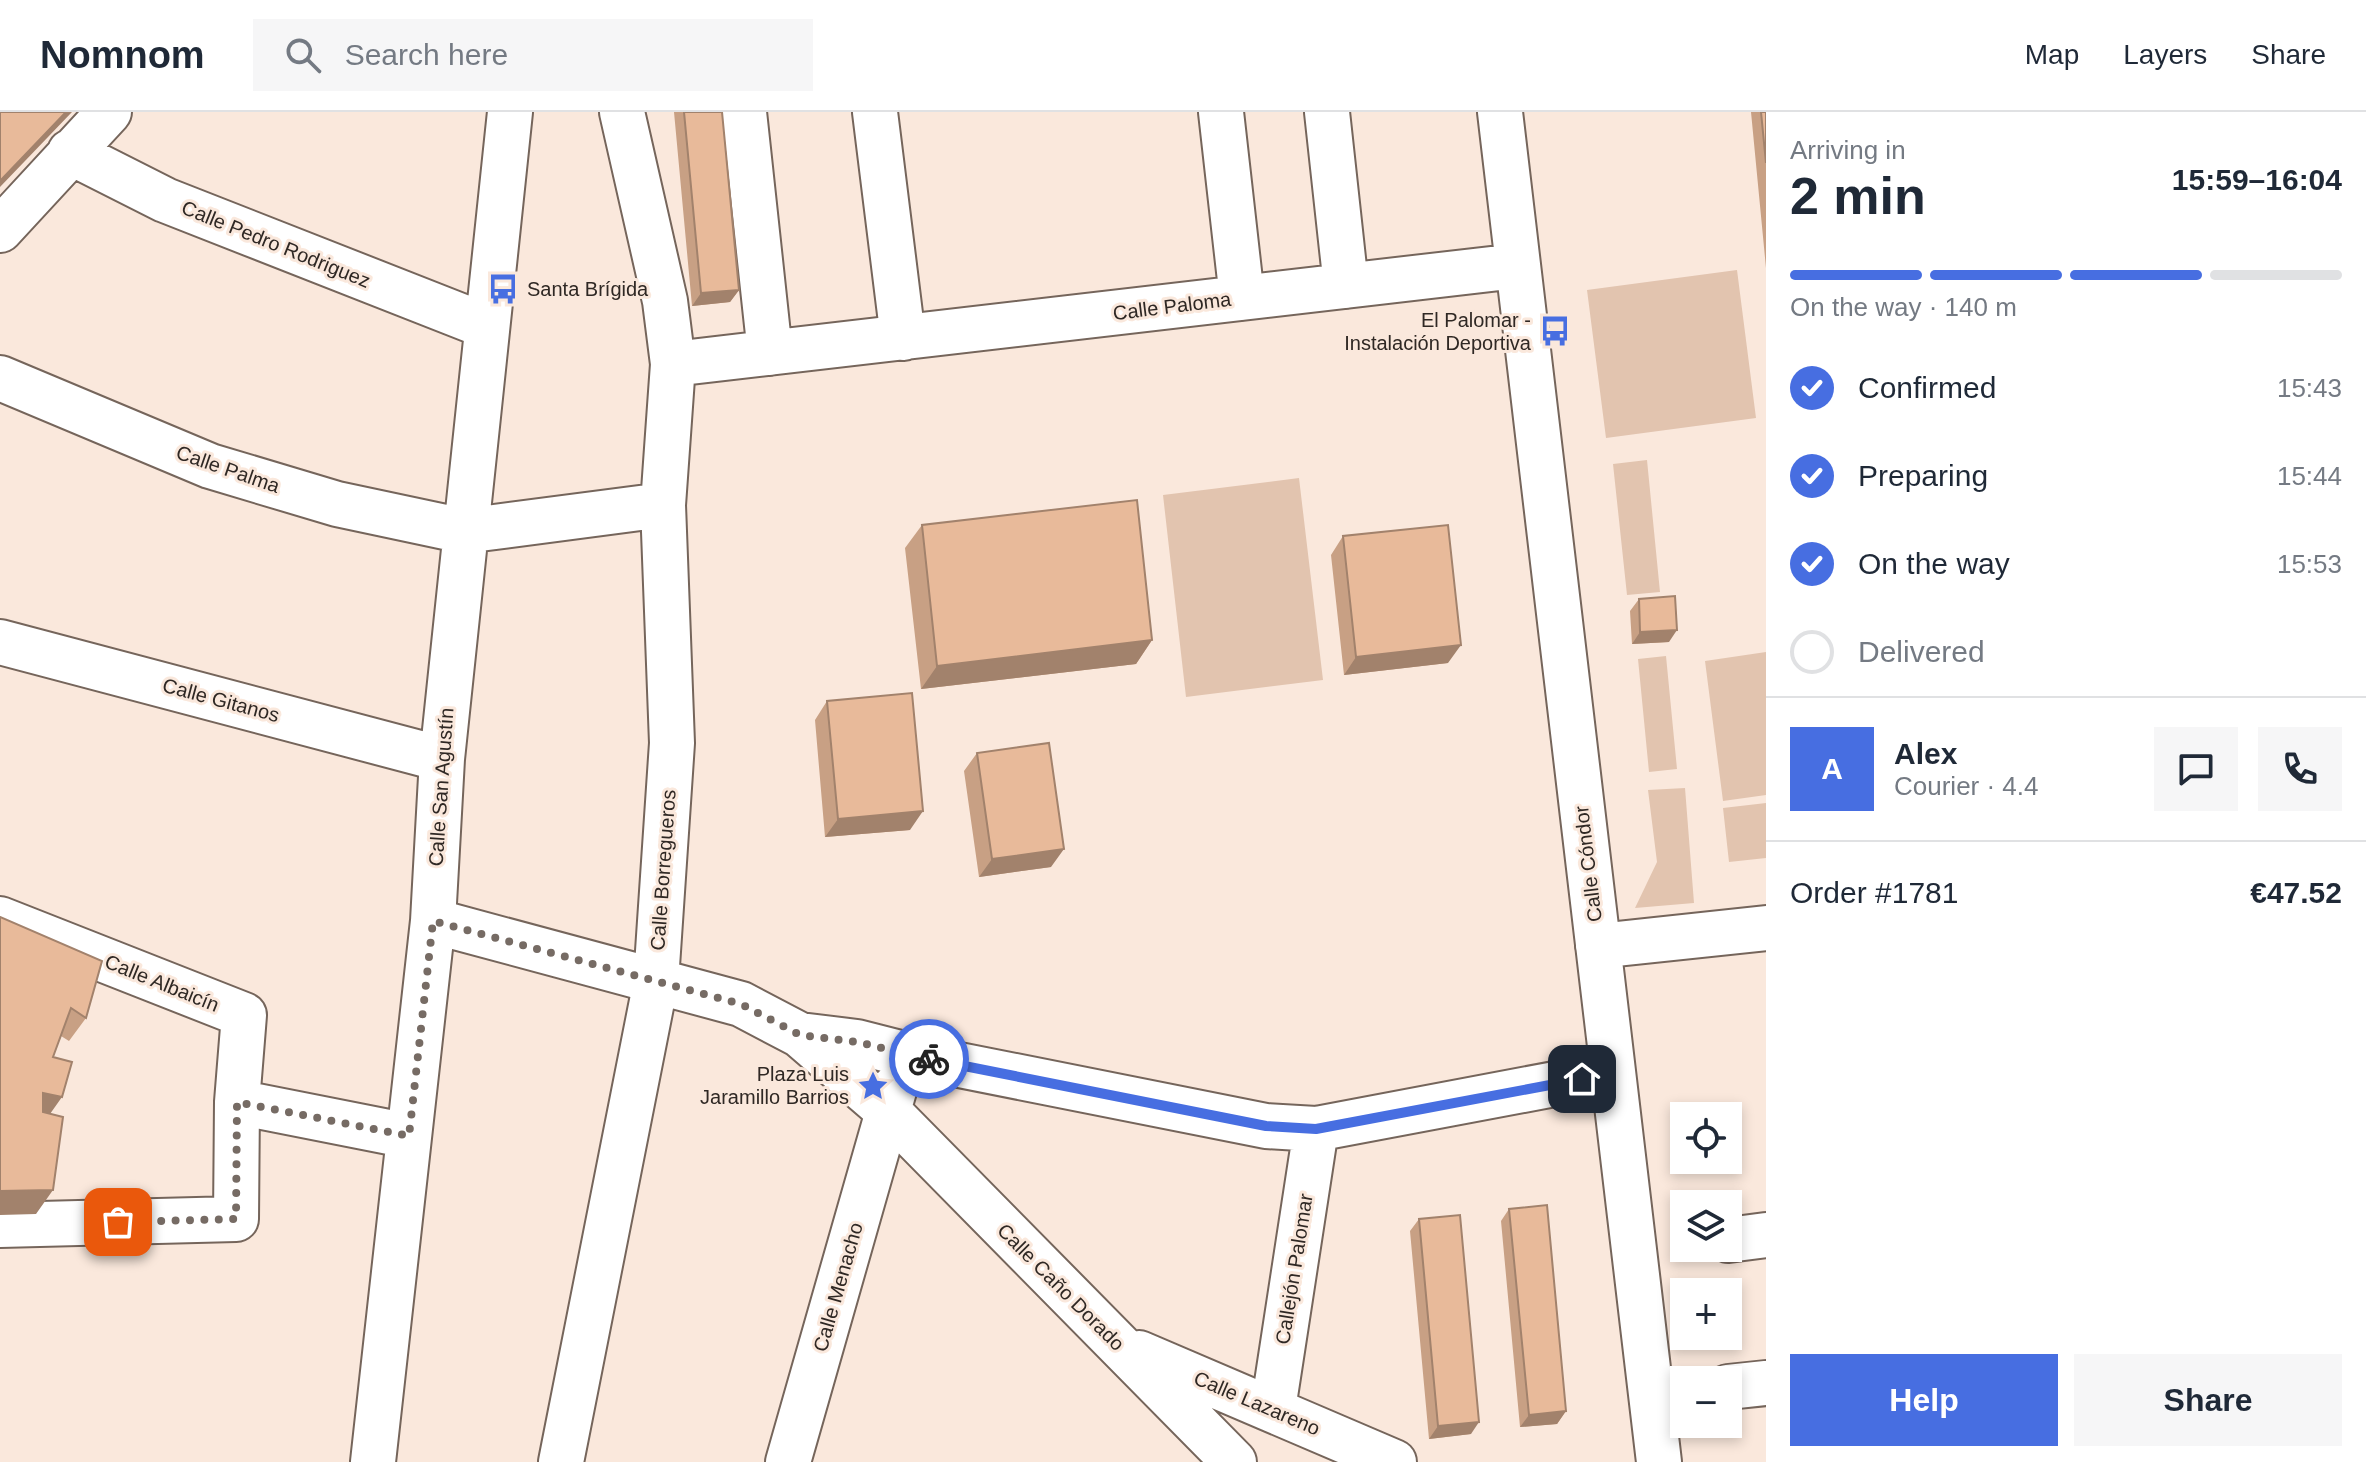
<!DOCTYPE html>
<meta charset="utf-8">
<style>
body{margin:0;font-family:Helvetica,sans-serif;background:#f6f6f7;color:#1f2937;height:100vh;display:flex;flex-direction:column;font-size:30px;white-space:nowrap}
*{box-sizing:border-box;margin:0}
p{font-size:26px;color:#747a83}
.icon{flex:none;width:44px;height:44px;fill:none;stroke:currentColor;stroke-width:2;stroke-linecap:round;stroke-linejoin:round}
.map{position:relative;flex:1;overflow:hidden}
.sheet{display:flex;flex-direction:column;background:#fff;width:600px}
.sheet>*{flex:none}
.tools{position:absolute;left:1670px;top:990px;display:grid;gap:16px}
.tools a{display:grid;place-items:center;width:72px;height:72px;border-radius:0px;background:#fff;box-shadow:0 4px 12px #0003;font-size:40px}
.pin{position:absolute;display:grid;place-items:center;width:68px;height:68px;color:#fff;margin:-34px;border-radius:16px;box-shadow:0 4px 12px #0006}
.courier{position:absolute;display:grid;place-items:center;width:80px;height:80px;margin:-40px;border:6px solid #476ee1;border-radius:50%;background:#fff;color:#222;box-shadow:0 2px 10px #0007}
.overview em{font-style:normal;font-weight:700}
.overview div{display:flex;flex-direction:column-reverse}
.overview{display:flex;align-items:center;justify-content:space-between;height:136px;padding:0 24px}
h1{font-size:52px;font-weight:700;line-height:60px}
.bar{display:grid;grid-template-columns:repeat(4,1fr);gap:12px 8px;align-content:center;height:96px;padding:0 24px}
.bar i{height:10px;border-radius:6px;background:#e0e1e3}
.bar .on{background:#476ee1}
.bar p{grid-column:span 4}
.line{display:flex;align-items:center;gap:20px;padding:0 24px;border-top:2px solid #e0e1e3}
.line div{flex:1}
.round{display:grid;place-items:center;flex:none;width:84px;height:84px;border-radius:0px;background:#f6f6f7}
ol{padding:0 24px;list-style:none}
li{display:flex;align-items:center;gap:24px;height:88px}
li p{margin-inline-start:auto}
li .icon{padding:8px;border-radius:50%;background:#476ee1;color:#fff;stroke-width:4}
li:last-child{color:#747a83}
li i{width:44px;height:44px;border:4px solid #e0e1e3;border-radius:50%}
.primary-button{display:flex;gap:16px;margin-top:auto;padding:16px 24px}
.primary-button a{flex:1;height:92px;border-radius:0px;background:#476ee1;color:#fff;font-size:32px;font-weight:700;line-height:92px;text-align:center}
.primary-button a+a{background:#f6f6f7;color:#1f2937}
header{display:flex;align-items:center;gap:48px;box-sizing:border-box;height:112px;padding:0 40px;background:#fff;border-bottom:2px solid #e0e1e3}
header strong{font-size:38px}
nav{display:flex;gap:44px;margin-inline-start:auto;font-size:28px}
.search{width:560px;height:72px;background:#f6f6f7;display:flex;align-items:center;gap:20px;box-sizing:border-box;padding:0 28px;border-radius:0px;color:#747a83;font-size:30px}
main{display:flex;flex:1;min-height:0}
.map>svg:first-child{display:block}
.green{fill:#e2c4af}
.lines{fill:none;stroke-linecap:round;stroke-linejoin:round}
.minor-casing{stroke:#75655b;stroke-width:48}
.minor{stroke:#fff;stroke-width:44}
.wall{fill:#c8a084}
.shaded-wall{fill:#a2826c}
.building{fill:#e8ba9a;stroke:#a2826c;stroke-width:2}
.done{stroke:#766b64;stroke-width:8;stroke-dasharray:0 14.4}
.route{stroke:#476ee1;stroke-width:10}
.labels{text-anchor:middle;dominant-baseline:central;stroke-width:6;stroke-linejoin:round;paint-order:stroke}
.street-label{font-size:20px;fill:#2f2824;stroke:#fae8dc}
.poi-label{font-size:20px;fill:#2f2824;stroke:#fae8dc;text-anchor:end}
</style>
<header>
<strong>Nomnom</strong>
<div class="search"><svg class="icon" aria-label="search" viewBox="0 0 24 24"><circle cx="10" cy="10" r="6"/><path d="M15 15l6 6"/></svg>Search here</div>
<nav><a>Map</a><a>Layers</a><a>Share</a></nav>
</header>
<main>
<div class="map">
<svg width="1766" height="1350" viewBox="0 0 1766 1350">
<rect width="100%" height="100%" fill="#fae8dc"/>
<path class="green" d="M1737 158 1756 306 1606 326 1587 178Z
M1647 348 1660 480 1627 483 1613 352Z
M1299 366 1323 568 1186 585 1163 383Z
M1766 540V683L1723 689 1705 549Z
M1666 544 1677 657 1649 660 1638 547Z
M1685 676 1694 791 1635 796 1657 750 1648 678Z
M1766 691V746L1729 750 1723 696Z"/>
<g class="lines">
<g class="minor-casing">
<path id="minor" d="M744 0 770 241
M875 0 903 226
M1221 0 1242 186
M1327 0 1346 174
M1500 0 1659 1350
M70 40 165 88 486 214
M0 118 109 0
M673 252 1517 154
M0 266 210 354 337 392 464 419 663 393
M0 530 442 647
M0 807 244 903 237 990 236 1107 0 1113
M433 809 741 892 800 923 888 999 1234 1350
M1598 834 1766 816
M800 923 857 930 904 942 1266 1014 1316 1017 1613 961
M237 990 409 1024
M1728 1128 1766 1123
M1139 1241 1394 1350
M1728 1275 1766 1271
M1273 1297 1316 1017
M373 1350 433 809 442 647 510 0
M561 1350 656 869 672 631 663 393 673 252 665 189 622 0
M788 1350 895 975"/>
</g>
<use href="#minor" class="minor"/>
</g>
<path class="wall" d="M674 0H722L739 178 730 190 692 194Z
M1751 0H1766V156Z
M922 413 1152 528 1136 552 921 577 905 436Z
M1343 424 1448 551 1344 563 1331 443Z
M1639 487 1669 530 1632 532 1630 499Z
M827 589 910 718 825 725 815 608Z
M977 641 1051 755 979 765 964 659Z
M0 805 86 906 69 929 61 924 53 945 50 1002 36 1102Z
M1509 1097 1566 1299 1557 1312 1520 1315 1501 1109Z
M1419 1107 1471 1322 1429 1327 1410 1119Z"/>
<path class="shaded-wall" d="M66 0H72L0 75V69Z
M739 178 730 190 692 194 701 181Z
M1677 518 1669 530 1632 532 1640 520Z
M1152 528 1136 552 921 577 937 554Z
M1461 533 1448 551 1344 563 1356 545Z
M923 699 910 718 825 725 838 707Z
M1064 737 1051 755 979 765 992 747Z
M43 981 62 985 45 1009 27 1004Z
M53 1078 36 1102 0 1103V1079Z
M1566 1299 1557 1312 1520 1315 1529 1303Z
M1479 1310 1471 1322 1429 1327 1438 1314Z"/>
<path class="building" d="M0 0H66L0 69Z
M684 0H722L739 178 701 181Z
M1761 0H1766V51Z
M1137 388 1152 528 937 554 922 413Z
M1448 413 1461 533 1356 545 1343 424Z
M1675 484 1677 518 1640 520 1639 487Z
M912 581 923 699 838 707 827 589Z
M1049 631 1064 737 992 747 977 641Z
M0 805 102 849 86 906 71 896 53 945 72 950 62 985 43 981V1000L63 1005 53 1078 0 1079Z
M1547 1093 1566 1299 1529 1303 1509 1097Z
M1460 1103 1479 1310 1438 1314 1419 1107Z"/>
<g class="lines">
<path class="done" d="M118 1110 236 1107 237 990 409 1024 433 809 741 892 800 923 857 930 929 947"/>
<path class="route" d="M929 947 1266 1014 1316 1017 1582 967"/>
</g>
<defs>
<g id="bus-bare" transform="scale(2.4)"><path d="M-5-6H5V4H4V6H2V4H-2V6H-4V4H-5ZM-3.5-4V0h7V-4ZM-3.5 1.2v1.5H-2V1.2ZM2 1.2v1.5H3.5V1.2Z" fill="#476ee1" stroke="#fae8dc" stroke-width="2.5" paint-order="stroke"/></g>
<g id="sight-bare" transform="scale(2.4)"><path d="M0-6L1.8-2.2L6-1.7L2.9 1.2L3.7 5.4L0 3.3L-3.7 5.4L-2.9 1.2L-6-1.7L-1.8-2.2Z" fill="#476ee1" stroke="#fae8dc" stroke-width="2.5" paint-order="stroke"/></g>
</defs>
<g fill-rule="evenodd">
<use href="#bus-bare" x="503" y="177"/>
<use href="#bus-bare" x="1555" y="219"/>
<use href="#sight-bare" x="873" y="974"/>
</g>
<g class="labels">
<g class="street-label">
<text transform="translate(276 132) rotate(22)">Calle Pedro Rodriguez</text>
<text transform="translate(1172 194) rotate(-7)">Calle Paloma</text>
<text transform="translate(228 357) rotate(19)">Calle Palma</text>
<text transform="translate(221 588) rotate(15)">Calle Gitanos</text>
<text transform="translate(441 675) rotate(-86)">Calle San Agustín</text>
<text transform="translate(1588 752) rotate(-97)">Calle Cóndor</text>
<text transform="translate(663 758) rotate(-86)">Calle Borregueros</text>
<text transform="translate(162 871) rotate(22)">Calle Albaicín</text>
<text transform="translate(1294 1157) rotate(-81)">Callejón Palomar</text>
<text transform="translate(838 1175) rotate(-74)">Calle Menacho</text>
<text transform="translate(1061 1175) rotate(45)">Calle Caño Dorado</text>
<text transform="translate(1257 1291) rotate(23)">Calle Lazareno</text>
</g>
<g class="poi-label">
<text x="527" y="177" text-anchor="start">Santa Brígida</text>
<text x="1531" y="208">El Palomar -<tspan x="1531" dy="23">Instalación Deportiva</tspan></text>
<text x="849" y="962">Plaza Luis<tspan x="849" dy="23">Jaramillo Barrios</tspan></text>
</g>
</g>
</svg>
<div class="tools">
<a><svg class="icon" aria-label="locate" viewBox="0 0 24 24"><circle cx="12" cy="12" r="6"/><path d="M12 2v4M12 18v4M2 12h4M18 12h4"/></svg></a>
<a><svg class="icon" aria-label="layers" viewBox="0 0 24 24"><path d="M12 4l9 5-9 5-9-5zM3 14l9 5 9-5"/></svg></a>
<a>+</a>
<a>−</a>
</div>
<div class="pin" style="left:118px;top:1110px;background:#ea580c"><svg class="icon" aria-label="bag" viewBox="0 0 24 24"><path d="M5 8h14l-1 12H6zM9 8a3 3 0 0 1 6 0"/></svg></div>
<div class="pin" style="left:1582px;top:967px;background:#1f2937"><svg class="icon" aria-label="home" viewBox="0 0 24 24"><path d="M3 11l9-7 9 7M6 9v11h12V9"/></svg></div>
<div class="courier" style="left:929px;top:947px"><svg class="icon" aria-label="bike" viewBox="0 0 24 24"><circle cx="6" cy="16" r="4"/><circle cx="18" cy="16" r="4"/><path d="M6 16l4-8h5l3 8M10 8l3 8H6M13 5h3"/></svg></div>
</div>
<section class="sheet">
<div class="overview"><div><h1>2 min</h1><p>Arriving in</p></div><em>15:59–16:04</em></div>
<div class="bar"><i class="on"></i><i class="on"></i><i class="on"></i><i></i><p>On the way · 140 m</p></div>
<ol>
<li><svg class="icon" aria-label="check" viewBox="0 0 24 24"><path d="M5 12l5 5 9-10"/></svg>Confirmed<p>15:43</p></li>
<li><svg class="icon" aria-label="check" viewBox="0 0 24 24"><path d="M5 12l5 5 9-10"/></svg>Preparing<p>15:44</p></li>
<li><svg class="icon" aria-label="check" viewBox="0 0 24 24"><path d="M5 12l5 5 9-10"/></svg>On the way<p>15:53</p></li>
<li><i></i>Delivered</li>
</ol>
<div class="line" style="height:144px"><b class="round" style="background:#476ee1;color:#fff">A</b><div><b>Alex</b><p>Courier · 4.4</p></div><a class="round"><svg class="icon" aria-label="chat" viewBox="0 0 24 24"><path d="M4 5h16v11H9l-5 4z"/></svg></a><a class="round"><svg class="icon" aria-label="phone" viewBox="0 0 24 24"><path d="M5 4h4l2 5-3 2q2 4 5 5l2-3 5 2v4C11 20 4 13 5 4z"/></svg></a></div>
<div class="line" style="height:104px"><div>Order #1781</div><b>€47.52</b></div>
<div class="primary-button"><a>Help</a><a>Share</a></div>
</section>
</main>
